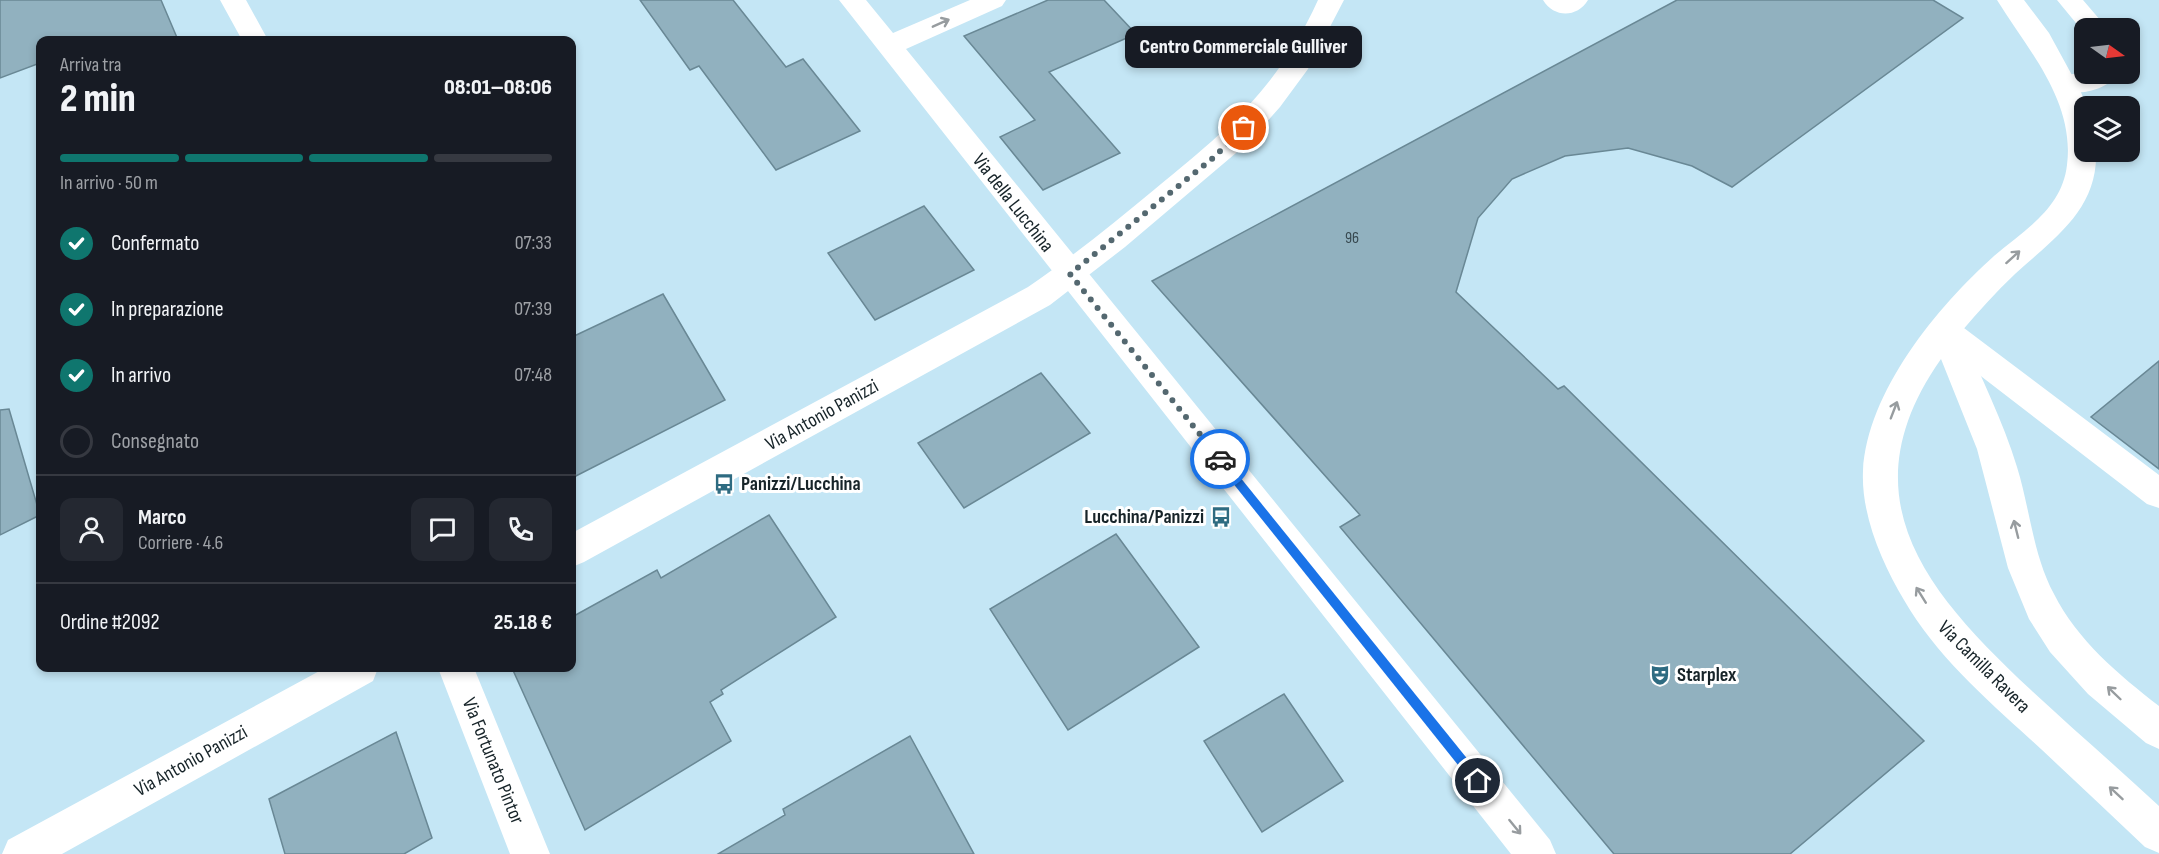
<!DOCTYPE html>
<html lang="it">
<meta charset="utf-8">
<style>
body{margin:0;font-family:"Sofia Sans Condensed",sans-serif;background:#242831;color:#f1f3f6;height:100vh;display:flex;flex-direction:column;font-size:22px;white-space:nowrap}
*{box-sizing:border-box;margin:0}
p{font-size:20px;color:#9ea1a6}
.icon{flex:none;width:33px;height:33px;fill:none;stroke:currentColor;stroke-width:2;stroke-linecap:round;stroke-linejoin:round}
.map{position:relative;flex:1;overflow:hidden}
.sheet{position:absolute;left:36px;top:36px;width:540px;height:636px;display:flex;flex-direction:column;background:#171b24;border-radius:12px;box-shadow:0 3px 9px #0003}
.sheet>*{flex:none}
.needle{width:39px;rotate:104deg}
.fabs{position:absolute;left:2074px;top:18px;display:grid;gap:12px}
.fabs a{display:grid;place-items:center;width:66px;height:66px;border-radius:12px;background:#171b24;box-shadow:0 3px 9px #0003;font-size:30px}
.pin{position:absolute;display:grid;place-items:center;width:51px;height:51px;color:#fff;margin:-26px;border:3px solid #fff;border-radius:50%;box-shadow:0 2px 6px #0007}
.courier{position:absolute;display:grid;place-items:center;width:60px;height:60px;margin:-30px;border:4px solid #1a73e8;border-radius:50%;background:#fff;color:#222;box-shadow:0 2px 8px #0007}
.bubble{position:absolute;height:42px;border-radius:12px;background:#171b24;box-shadow:0 3px 9px #0003;font-size:20px;font-weight:800;line-height:42px;text-align:center}
.overview em{font-style:normal;font-weight:800}
.overview div{display:flex;flex-direction:column-reverse}
.overview{display:flex;align-items:center;justify-content:space-between;height:102px;padding:0 24px}
h1{font-size:39px;font-weight:800;line-height:45px}
.bar{display:grid;grid-template-columns:repeat(4,1fr);gap:9px 6px;align-content:center;height:72px;padding:0 24px}
.bar i{height:8px;border-radius:4px;background:#363941}
.bar .on{background:#0f766e}
.bar p{grid-column:span 4}
.line{display:flex;align-items:center;gap:15px;padding:0 24px;border-top:2px solid #363941}
.line div{flex:1}
.round{display:grid;place-items:center;flex:none;width:63px;height:63px;border-radius:12px;background:#242831}
ol{padding:0 24px;list-style:none}
li{display:flex;align-items:center;gap:18px;height:66px}
li p{margin-inline-start:auto}
li .icon{padding:6px;border-radius:50%;background:#0f766e;color:#fff;stroke-width:4}
li:last-child{color:#9ea1a6}
li i{width:33px;height:33px;border:3px solid #363941;border-radius:50%}
.map>svg:first-child{display:block}
.building{fill:#91b1bf;stroke:#698895;stroke-width:1.5}
.lines{fill:none;stroke-linecap:round;stroke-linejoin:round}
.pedestrian{fill:#fff;fill-rule:evenodd}
.minor{fill:#fff;fill-rule:evenodd}
.tertiary{fill:#fff;fill-rule:evenodd}
.oneway{stroke:#979c9f}
.route{fill:#1a73e8}
.done{stroke:#546870;stroke-width:6;stroke-dasharray:0 10.8}
.labels{text-anchor:middle;dominant-baseline:central;stroke-width:6;stroke-linejoin:round;paint-order:stroke}
.number-label{font-size:16px;fill:#36474e}
.street-label{font-size:20px;fill:#172429;stroke:#fff}
.poi-label{font-size:20px;font-weight:bold;fill:#172429;stroke:#fff;text-anchor:start}
</style>
<div class="map">
<svg width="2159" height="854" viewBox="0 0 2159 854">
<rect width="100%" height="100%" fill="#c4e6f5"/>
<path class="building" d="M0 0H161L178 40H40V63L0 78Z
M640 0H733L786 67 803 59 860 131 776 170 699 66 690 70Z
M1048 0H1104L1136 34 1049 72 1120 153 1043 190 1000 137 1035 120 964 36Z
M1677 0H1933L1963 18 1732 187 1692 166 1628 148 1565 156 1512 179 1478 218 1456 292 1558 389 1564 386 1924 741 1790 854H1614L1340 527 1360 515 1152 281Z
M924 206 974 270 875 320 828 253Z
M663 294 725 400 572 478V337Z
M2159 361V469L2091 417Z
M1041 373 1090 433 964 508 918 443Z
M9 409 40 515 0 535V410Z
M769 515 836 617 721 690 723 694 710 702 731 741 585 830 512 668H572V617L657 570 661 578Z
M1116 534 1199 647 1068 730 990 609Z
M1284 694 1343 781 1262 832 1204 741Z
M396 732 432 838 404 854H285L269 799Z
M910 736 974 854H718L785 815 783 809Z"/>
<g class="lines">
<path class="pedestrian" d="M2057 0H2083L2107 28H2085V34Z
M2085 72 2117 74C2107 92 2073 96 2055 91L2051 84 2055 77Z
M1945 319 1956 322 2159 475V508L2147 504 1934 340 1930 331 1934 322Z"/>
<path class="minor" d="M220 0H246L268 40H242Z
M839 0H866L893 33 970 0H1006L1002 6 906 49 1550 840 1556 854H1511Z
M1543 0H1588C1577 18 1554 18 1543 0Z
M1997 0H2024L2049 33 2079 88 2087 106 2085 152H2096C2098 210 2053 239 2015 274 1996 292 1978 312 1961 332 1981 377 2003 421 2017 467 2030 509 2033 555 2054 594 2077 640 2119 675 2159 706V749L2146 743 2088 694 2050 652 2029 619 2008 568 1977 449 1941 359C1844 497 1927 593 2031 690 2073 729 2117 767 2159 806V853L2145 847C2107 811 2069 775 2030 739 1984 697 1935 654 1904 600 1882 563 1861 515 1863 471 1867 392 1937 307 1994 256 2024 230 2062 209 2067 165 2075 101 2028 50 1997 0Z
M438 668H474L550 854H510Z"/>
<path class="tertiary" d="M1318 0H1344L1308 69 1280 107 1249 142 1125 247 1050 305 584 562 572 567V533L1028 287C1072 257 1114 223 1155 189 1228 129 1278 88 1318 0Z
M325 668H378L373 681 62 854H2L8 840Z"/>
</g>
<defs><path id="oneway-shaft" d="M-6 0H5M1.5-3L5.5 0L1.5 3" fill="none" stroke-width="1.6" stroke-linecap="round" stroke-linejoin="round" transform="scale(1.5)"/></defs>
<g class="oneway">
<use href="#oneway-shaft" transform="translate(941 23) rotate(-24)"/>
<use href="#oneway-shaft" transform="translate(2013 257) rotate(-42)"/>
<use href="#oneway-shaft" transform="translate(1894 410) rotate(-69)"/>
<use href="#oneway-shaft" transform="translate(2016 529) rotate(-104)"/>
<use href="#oneway-shaft" transform="translate(1921 595) rotate(-122)"/>
<use href="#oneway-shaft" transform="translate(2114 693) rotate(-136)"/>
<use href="#oneway-shaft" transform="translate(2116 793) rotate(-137)"/>
<use href="#oneway-shaft" transform="translate(1515 827) rotate(51)"/>
</g>
<path class="route" d="M1220 454 1223 456 1482 777V785H1474L1216 462 1215 459Z"/>
<g class="lines">
<path class="done" d="M1220 459 1070 274 1213 158 1244 128"/>
</g>
<defs>
<g id="bus-bare" transform="scale(1.62)"><path d="M-5-6H5V4H4V6H2V4H-2V6H-4V4H-5ZM-3.5-4V0h7V-4ZM-3.5 1.2v1.5H-2V1.2ZM2 1.2v1.5H3.5V1.2Z" fill="#2e6b81" stroke="#fff" stroke-width="2.5" paint-order="stroke"/></g>
<g id="theatre-bare" transform="scale(1.62)"><path d="M-5-5.5Q0-4 5-5.5V0Q5 5 0 6Q-5 5-5 0ZM-3.3-2.5H-1v1.5H-3.3ZM1-2.5H3.3v1.5H1ZM-2.8 1Q0 5.5 2.8 1Z" fill="#2e6b81" stroke="#fff" stroke-width="2.5" paint-order="stroke"/></g>
</defs>
<g fill-rule="evenodd">
<use href="#bus-bare" x="724" y="484"/>
<use href="#bus-bare" x="1221" y="517"/>
<use href="#theatre-bare" x="1660" y="675"/>
</g>
<g class="labels">
<g class="number-label">
<text x="1352" y="238">96</text>
</g>
<g class="street-label">
<text transform="translate(1013 203) rotate(52)">Via della Lucchina</text>
<text transform="translate(822 415) rotate(-29)">Via Antonio Panizzi</text>
<text transform="translate(1984 667) rotate(45)">Via Camilla Ravera</text>
<text transform="translate(191 761) rotate(-29)">Via Antonio Panizzi</text>
<text transform="translate(493 761) rotate(68)">Via Fortunato Pintor</text>
</g>
<g class="poi-label">
<text x="741" y="484">Panizzi/Lucchina</text>
<text x="1204" y="517" text-anchor="end">Lucchina/Panizzi</text>
<text x="1677" y="675">Starplex</text>
</g>
</g>
</svg>
<div class="fabs">
<a><svg class="needle" viewBox="-14 -14 28 28"><path d="M0-13l5 13h-10z" fill="#e53935"/><path d="M0 13l5-13h-10z" fill="#9ea1a6"/></svg></a>
<a><svg class="icon" aria-label="layers" viewBox="0 0 24 24"><path d="M12 4l9 5-9 5-9-5zM3 14l9 5 9-5"/></svg></a>
</div>
<div class="pin" style="left:1244px;top:128px;background:#ea580c"><svg class="icon" aria-label="bag" viewBox="0 0 24 24"><path d="M5 8h14l-1 12H6zM9 8a3 3 0 0 1 6 0"/></svg></div>
<div class="pin" style="left:1478px;top:781px;background:#1f2937"><svg class="icon" aria-label="home" viewBox="0 0 24 24"><path d="M3 11l9-7 9 7M6 9v11h12V9"/></svg></div>
<div class="courier" style="left:1220px;top:459px"><svg class="icon" aria-label="car" viewBox="0 0 24 24"><path d="M5 17H2v-5l4-1 3-4h7l3 4 3 1v5h-3M9 17h6M6 11h13"/><circle cx="7" cy="17" r="2"/><circle cx="17" cy="17" r="2"/></svg></div>
<div class="bubble" style="left:1125px;top:26px;width:237px">Centro Commerciale Gulliver</div>
<section class="sheet">
<div class="overview"><div><h1>2 min</h1><p>Arriva tra</p></div><em>08:01–08:06</em></div>
<div class="bar"><i class="on"></i><i class="on"></i><i class="on"></i><i></i><p>In arrivo · 50 m</p></div>
<ol>
<li><svg class="icon" aria-label="check" viewBox="0 0 24 24"><path d="M5 12l5 5 9-10"/></svg>Confermato<p>07:33</p></li>
<li><svg class="icon" aria-label="check" viewBox="0 0 24 24"><path d="M5 12l5 5 9-10"/></svg>In preparazione<p>07:39</p></li>
<li><svg class="icon" aria-label="check" viewBox="0 0 24 24"><path d="M5 12l5 5 9-10"/></svg>In arrivo<p>07:48</p></li>
<li><i></i>Consegnato</li>
</ol>
<div class="line" style="height:108px"><a class="round"><svg class="icon" aria-label="person" viewBox="0 0 24 24"><circle cx="12" cy="8" r="4"/><path d="M4 21q1-7 8-7t8 7"/></svg></a><div><b>Marco</b><p>Corriere · 4.6</p></div><a class="round"><svg class="icon" aria-label="chat" viewBox="0 0 24 24"><path d="M4 5h16v11H9l-5 4z"/></svg></a><a class="round"><svg class="icon" aria-label="phone" viewBox="0 0 24 24"><path d="M5 4h4l2 5-3 2q2 4 5 5l2-3 5 2v4C11 20 4 13 5 4z"/></svg></a></div>
<div class="line" style="height:78px"><div>Ordine #2092</div><b>25.18 €</b></div>
</section>
</div>
